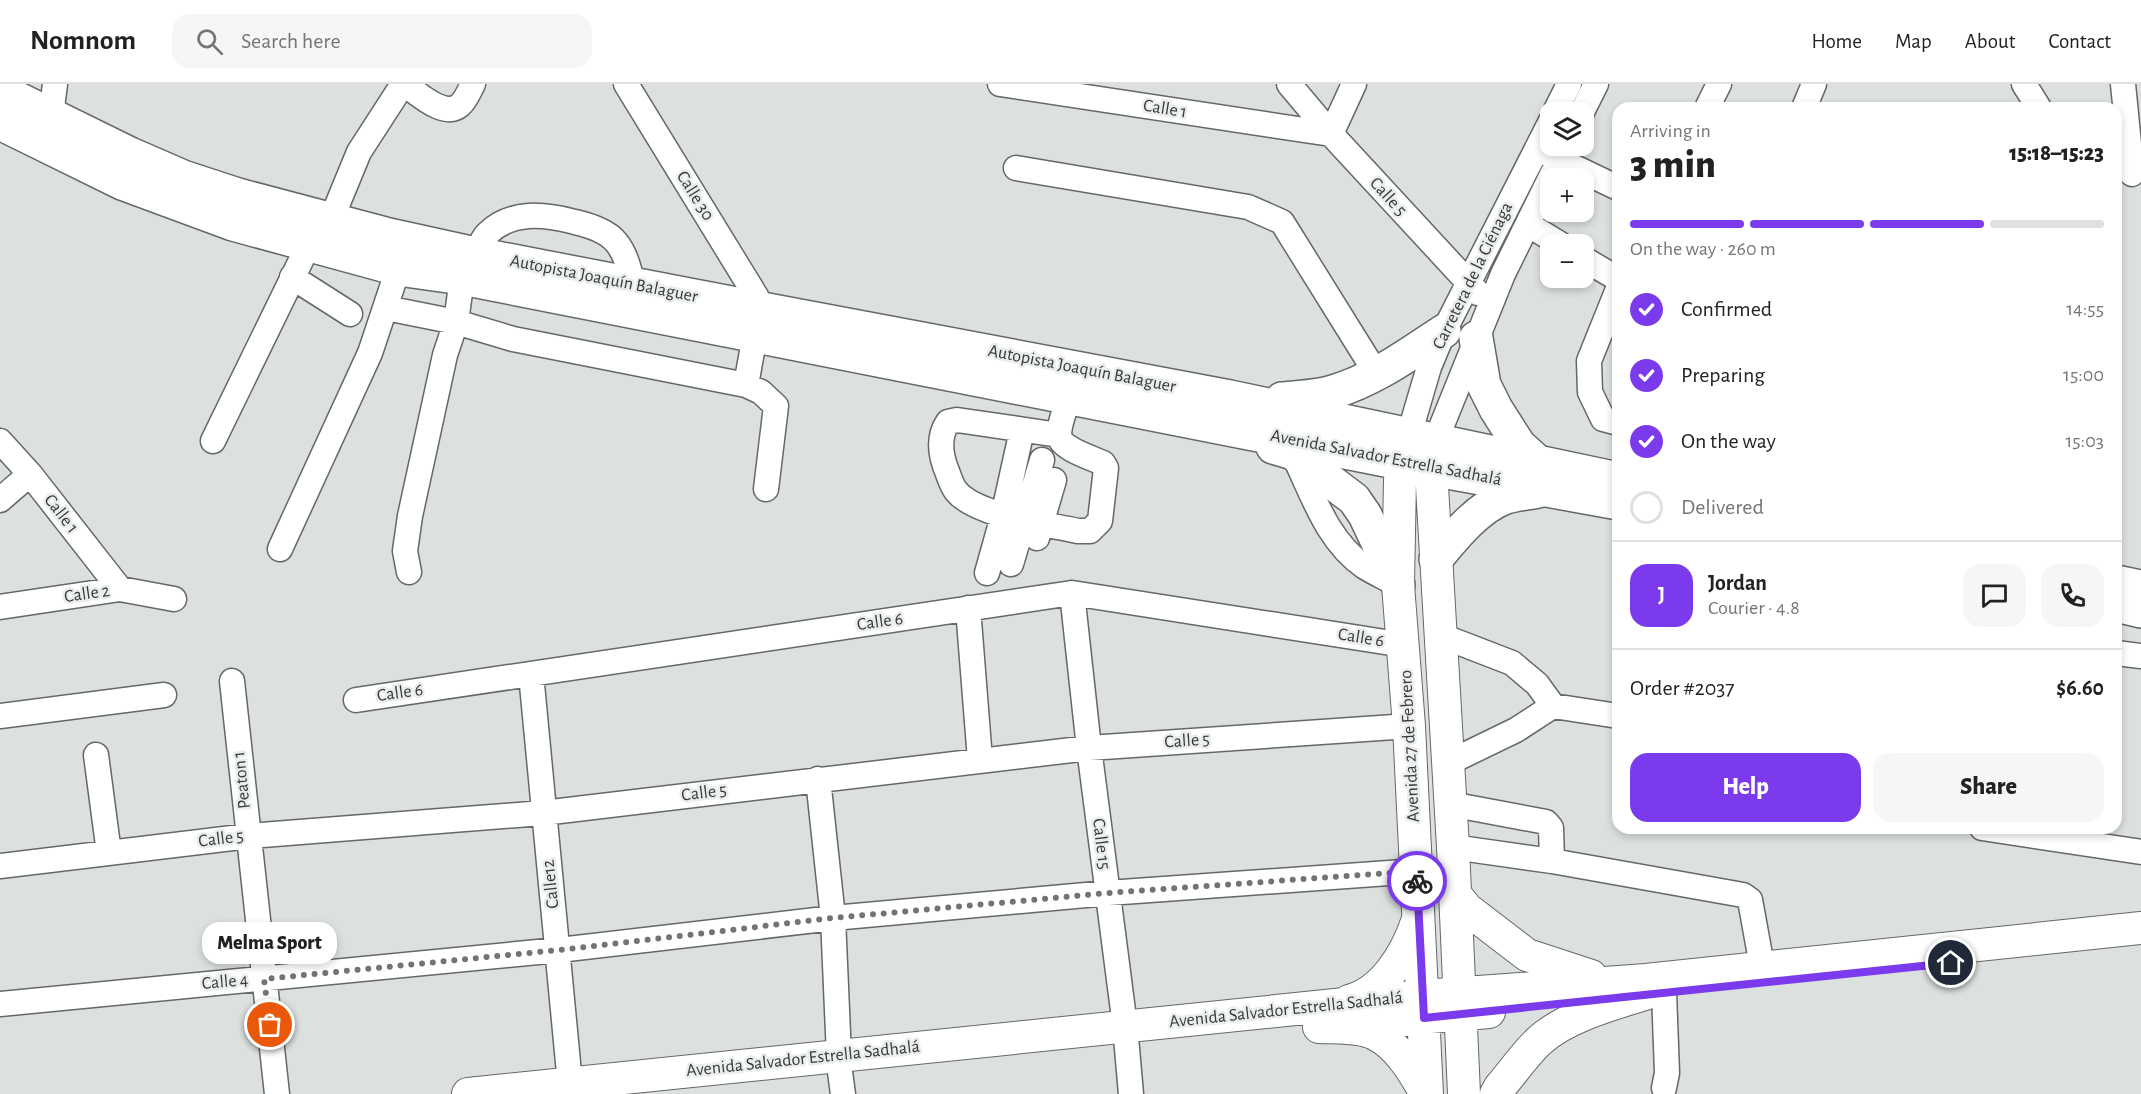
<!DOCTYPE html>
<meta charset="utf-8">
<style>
body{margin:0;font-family:"Alegreya Sans",sans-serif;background:#f6f6f6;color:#222;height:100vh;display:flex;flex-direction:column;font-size:22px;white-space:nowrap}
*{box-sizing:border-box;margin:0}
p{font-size:20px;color:#767676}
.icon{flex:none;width:33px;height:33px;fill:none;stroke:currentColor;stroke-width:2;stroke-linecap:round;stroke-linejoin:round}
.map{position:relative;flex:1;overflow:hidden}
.details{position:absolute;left:1612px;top:18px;width:510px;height:732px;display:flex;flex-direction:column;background:#fff;border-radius:18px;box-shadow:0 3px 9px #0003}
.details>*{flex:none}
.tools{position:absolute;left:1540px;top:18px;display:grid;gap:12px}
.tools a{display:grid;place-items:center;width:54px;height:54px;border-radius:12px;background:#fff;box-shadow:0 3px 9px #0003;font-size:30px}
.pin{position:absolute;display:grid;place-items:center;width:51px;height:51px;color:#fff;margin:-26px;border:3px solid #fff;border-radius:50%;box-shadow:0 2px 6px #0007}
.courier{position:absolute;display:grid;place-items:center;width:60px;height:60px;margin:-30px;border:4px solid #7c3aed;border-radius:50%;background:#fff;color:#222;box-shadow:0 2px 8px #0007}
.bubble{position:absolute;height:42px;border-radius:18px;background:#fff;box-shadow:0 3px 9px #0003;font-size:20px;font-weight:800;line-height:42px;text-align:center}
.summary em{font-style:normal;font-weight:800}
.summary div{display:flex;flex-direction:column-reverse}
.summary{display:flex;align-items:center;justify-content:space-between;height:102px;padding:0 18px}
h1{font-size:39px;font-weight:800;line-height:45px}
.bar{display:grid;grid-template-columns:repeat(4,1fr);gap:9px 6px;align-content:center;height:72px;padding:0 18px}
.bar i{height:8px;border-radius:4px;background:#e0e0e0}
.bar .on{background:#7c3aed}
.bar p{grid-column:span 4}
.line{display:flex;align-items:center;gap:15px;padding:0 18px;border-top:2px solid #e0e0e0}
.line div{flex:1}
.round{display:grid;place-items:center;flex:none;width:63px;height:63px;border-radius:18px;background:#f6f6f6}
ol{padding:0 18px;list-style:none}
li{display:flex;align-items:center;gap:18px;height:66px}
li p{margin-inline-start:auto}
li .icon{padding:6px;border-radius:50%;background:#7c3aed;color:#fff;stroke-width:4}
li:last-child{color:#767676}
li i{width:33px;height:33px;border:3px solid #e0e0e0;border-radius:50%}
.action{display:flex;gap:12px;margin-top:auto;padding:12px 18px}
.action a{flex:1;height:69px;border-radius:18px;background:#7c3aed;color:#fff;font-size:24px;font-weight:800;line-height:69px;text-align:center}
.action a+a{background:#f6f6f6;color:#222}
header{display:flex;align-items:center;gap:36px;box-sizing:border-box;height:84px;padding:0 30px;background:#fff;border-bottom:2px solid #e0e0e0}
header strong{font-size:28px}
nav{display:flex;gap:33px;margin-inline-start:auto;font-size:21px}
.search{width:420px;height:54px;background:#f6f6f6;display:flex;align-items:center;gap:15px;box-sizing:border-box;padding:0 21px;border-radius:18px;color:#767676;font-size:22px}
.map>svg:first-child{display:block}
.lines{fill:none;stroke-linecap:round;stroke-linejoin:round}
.minor-casing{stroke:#646866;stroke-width:27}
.major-casing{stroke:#646866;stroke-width:34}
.highway-casing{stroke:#646866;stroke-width:36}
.minor{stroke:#fff;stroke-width:24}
.major{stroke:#fff;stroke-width:32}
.highway{stroke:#fff;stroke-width:33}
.done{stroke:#717473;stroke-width:6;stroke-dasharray:0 10.8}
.route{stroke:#7c3aed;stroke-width:8}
.labels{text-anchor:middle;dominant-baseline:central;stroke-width:5;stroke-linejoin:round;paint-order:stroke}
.street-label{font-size:18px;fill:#383a39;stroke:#e9eeec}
</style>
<header>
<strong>Nomnom</strong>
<div class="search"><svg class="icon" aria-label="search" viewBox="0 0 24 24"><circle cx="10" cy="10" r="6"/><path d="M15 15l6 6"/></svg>Search here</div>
<nav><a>Home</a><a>Map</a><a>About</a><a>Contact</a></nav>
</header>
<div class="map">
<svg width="2141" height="1010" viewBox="0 0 2141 1010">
<rect width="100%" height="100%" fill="#dce0df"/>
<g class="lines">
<g class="minor-casing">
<path id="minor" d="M404 0C418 9 444 35 460 21 466 16 469 7 473 0
M626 0 756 212 762 225
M1000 0 1331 50 1354 0
M1289 0 1331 50 1478 209
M2024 0 2039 24
M2123 0 2132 90
M1707 24 1719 0
M1804 24 1814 0
M1555 28 1569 0
M1582 28 1596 0
M51 32 55 0
M1545 69 1618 104
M1016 84 1248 123 1282 138 1376 289
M331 136 359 68 403 0
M1529 141 1560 160
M476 170C479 164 482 155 487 150 511 126 545 130 575 138 588 141 607 147 616 158 626 170 629 185 633 200
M1584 175 1618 195
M292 193 350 230
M462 194 456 238 513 255 746 301 761 308 776 322 766 405
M1618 205 1589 277 1590 308 1603 335 1618 339
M386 224 456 238 445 271 410 432 405 467 409 488
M746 301 755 251
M1059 351 957 336 948 338C939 351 940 367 945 382 948 389 951 401 956 407 976 432 1047 440 1078 447H1090L1100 437 1106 384 1103 379C1092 374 1059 364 1059 351 1059 339 1066 324 1069 312
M1409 351 1429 283 1444 247 1551 37
M0 357 30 390 120 505
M213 357 309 160
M1438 357 1442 341 1503 190 1566 62
M1294 372C1313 411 1327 457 1365 483 1376 490 1388 495 1398 501
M0 416 30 390
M1037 454 1054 396
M280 465 370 269 398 185
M1011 480 1042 376
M987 489 1003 432 1022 346
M1072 509 1089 664 1125 942 1131 1010
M0 523 120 505 174 515
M968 524 980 676
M1442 552 1512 579 1537 600 1553 622 1618 632
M2116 569 2141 572
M531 590 571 1010
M232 597 277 1010
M356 616 1072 509 1404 561
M0 632 164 611
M96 671 109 769
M1448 679 1516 646 1553 622
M818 695 833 834 839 972
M1450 720 1546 738 1551 744 1552 777
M1982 744 2141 768
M1453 763 1552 777 1743 811 1750 816 1762 882
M0 782 249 752 543 729 1089 664 1409 642
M1664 908 1667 989 1664 1004
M0 920 559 866 833 834 1108 809 1417 787
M840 988 843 1010"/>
</g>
<g class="major-casing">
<path id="major" d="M1408 355 1400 396 1398 501 1409 642 1427 1010
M1437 361 1431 385 1453 763 1464 1010
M1455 810 1467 825 1527 871 1591 892
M1349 917C1384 908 1406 870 1417 838
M1372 938 1489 928
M1319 943C1336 944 1359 942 1375 950 1398 961 1414 988 1426 1010
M468 1010 1423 912 1646 896 2141 844
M1496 1010 1500 1003C1513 988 1525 970 1539 957 1565 933 1612 920 1645 910"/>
</g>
<g class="highway-casing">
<path id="highway" d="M0 6 130 70 183 93 238 111 385 150 476 170 762 225 1230 313 1618 395
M0 39 122 99 233 140 398 185 462 194 1431 385 1618 419
M1476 254 1484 301 1496 325 1519 361 1540 380
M1282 315C1299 313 1317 313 1333 308 1374 296 1409 270 1444 247
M1273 363 1293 369 1354 415 1365 431 1398 501
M1436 475C1454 453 1478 423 1506 413 1516 410 1528 409 1538 407
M2116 498 2141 503
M2116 521 2141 527"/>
</g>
<use href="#minor" class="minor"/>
<use href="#major" class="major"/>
<use href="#highway" class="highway"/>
</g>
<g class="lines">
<path class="done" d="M270 941 264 895 559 866 833 834 1108 809 1417 787V797"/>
<path class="route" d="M1417 797 1424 934 1951 879"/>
</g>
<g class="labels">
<g class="street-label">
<text transform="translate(1165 25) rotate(9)">Calle 1</text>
<text transform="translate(695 112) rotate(58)">Calle 30</text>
<text transform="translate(1388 113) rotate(48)">Calle 5</text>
<text transform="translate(1473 192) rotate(-64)">Carretera de la Ciénaga</text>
<text transform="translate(604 195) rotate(11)">Autopista Joaquín Balaguer</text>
<text transform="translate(1082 285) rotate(11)">Autopista Joaquín Balaguer</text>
<text transform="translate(1386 374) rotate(11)">Avenida Salvador Estrella Sadhalá</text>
<text transform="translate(61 430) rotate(52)">Calle 1</text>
<text transform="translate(87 510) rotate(-8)">Calle 2</text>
<text transform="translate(880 538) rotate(-8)">Calle 6</text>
<text transform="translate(1361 554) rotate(9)">Calle 6</text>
<text transform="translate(400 609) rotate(-8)">Calle 6</text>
<text transform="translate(1187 657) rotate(-4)">Calle 5</text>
<text transform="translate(1410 662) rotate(-93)">Avenida 27 de Febrero</text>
<text transform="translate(242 696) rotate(-96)">Peaton 1</text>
<text transform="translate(704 709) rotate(-7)">Calle 5</text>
<text transform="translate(221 755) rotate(-7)">Calle 5</text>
<text transform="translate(1101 760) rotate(83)">Calle 15</text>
<text transform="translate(551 800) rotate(-96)">Calle12</text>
<text transform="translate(225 898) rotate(-5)">Calle 4</text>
<text transform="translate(1286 926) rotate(-6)">Avenida Salvador Estrella Sadhalá</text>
<text transform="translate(803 975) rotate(-6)">Avenida Salvador Estrella Sadhalá</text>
</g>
</g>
</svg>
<div class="tools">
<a><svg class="icon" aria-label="layers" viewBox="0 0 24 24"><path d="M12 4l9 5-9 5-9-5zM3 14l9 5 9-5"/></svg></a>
<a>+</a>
<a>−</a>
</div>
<div class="pin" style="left:270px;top:941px;background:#ea580c"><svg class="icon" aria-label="bag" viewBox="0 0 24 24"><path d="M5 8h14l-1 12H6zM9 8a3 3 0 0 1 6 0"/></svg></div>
<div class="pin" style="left:1951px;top:879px;background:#1f2937"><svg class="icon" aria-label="home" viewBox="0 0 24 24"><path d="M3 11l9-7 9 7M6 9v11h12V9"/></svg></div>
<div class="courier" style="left:1417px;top:797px"><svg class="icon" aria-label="bike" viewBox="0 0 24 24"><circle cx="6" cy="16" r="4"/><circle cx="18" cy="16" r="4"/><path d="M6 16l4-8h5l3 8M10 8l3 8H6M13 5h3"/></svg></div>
<div class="bubble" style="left:202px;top:838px;width:135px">Melma Sport</div>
<section class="details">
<div class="summary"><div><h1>3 min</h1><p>Arriving in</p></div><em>15:18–15:23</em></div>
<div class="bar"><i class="on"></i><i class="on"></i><i class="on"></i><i></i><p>On the way · 260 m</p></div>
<ol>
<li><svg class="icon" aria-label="check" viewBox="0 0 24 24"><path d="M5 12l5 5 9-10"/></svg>Confirmed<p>14:55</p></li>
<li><svg class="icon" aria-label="check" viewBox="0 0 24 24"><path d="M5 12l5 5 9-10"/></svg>Preparing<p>15:00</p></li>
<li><svg class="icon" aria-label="check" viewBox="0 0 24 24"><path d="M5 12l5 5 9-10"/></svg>On the way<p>15:03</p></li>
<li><i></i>Delivered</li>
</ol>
<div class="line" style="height:108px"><b class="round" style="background:#7c3aed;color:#fff">J</b><div><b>Jordan</b><p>Courier · 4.8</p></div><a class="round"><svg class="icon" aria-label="chat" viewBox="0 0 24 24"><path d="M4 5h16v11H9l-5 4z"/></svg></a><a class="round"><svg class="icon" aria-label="phone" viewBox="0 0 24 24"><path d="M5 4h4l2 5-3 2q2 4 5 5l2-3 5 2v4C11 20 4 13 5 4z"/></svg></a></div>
<div class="line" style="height:78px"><div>Order #2037</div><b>$6.60</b></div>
<div class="action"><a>Help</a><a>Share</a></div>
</section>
</div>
